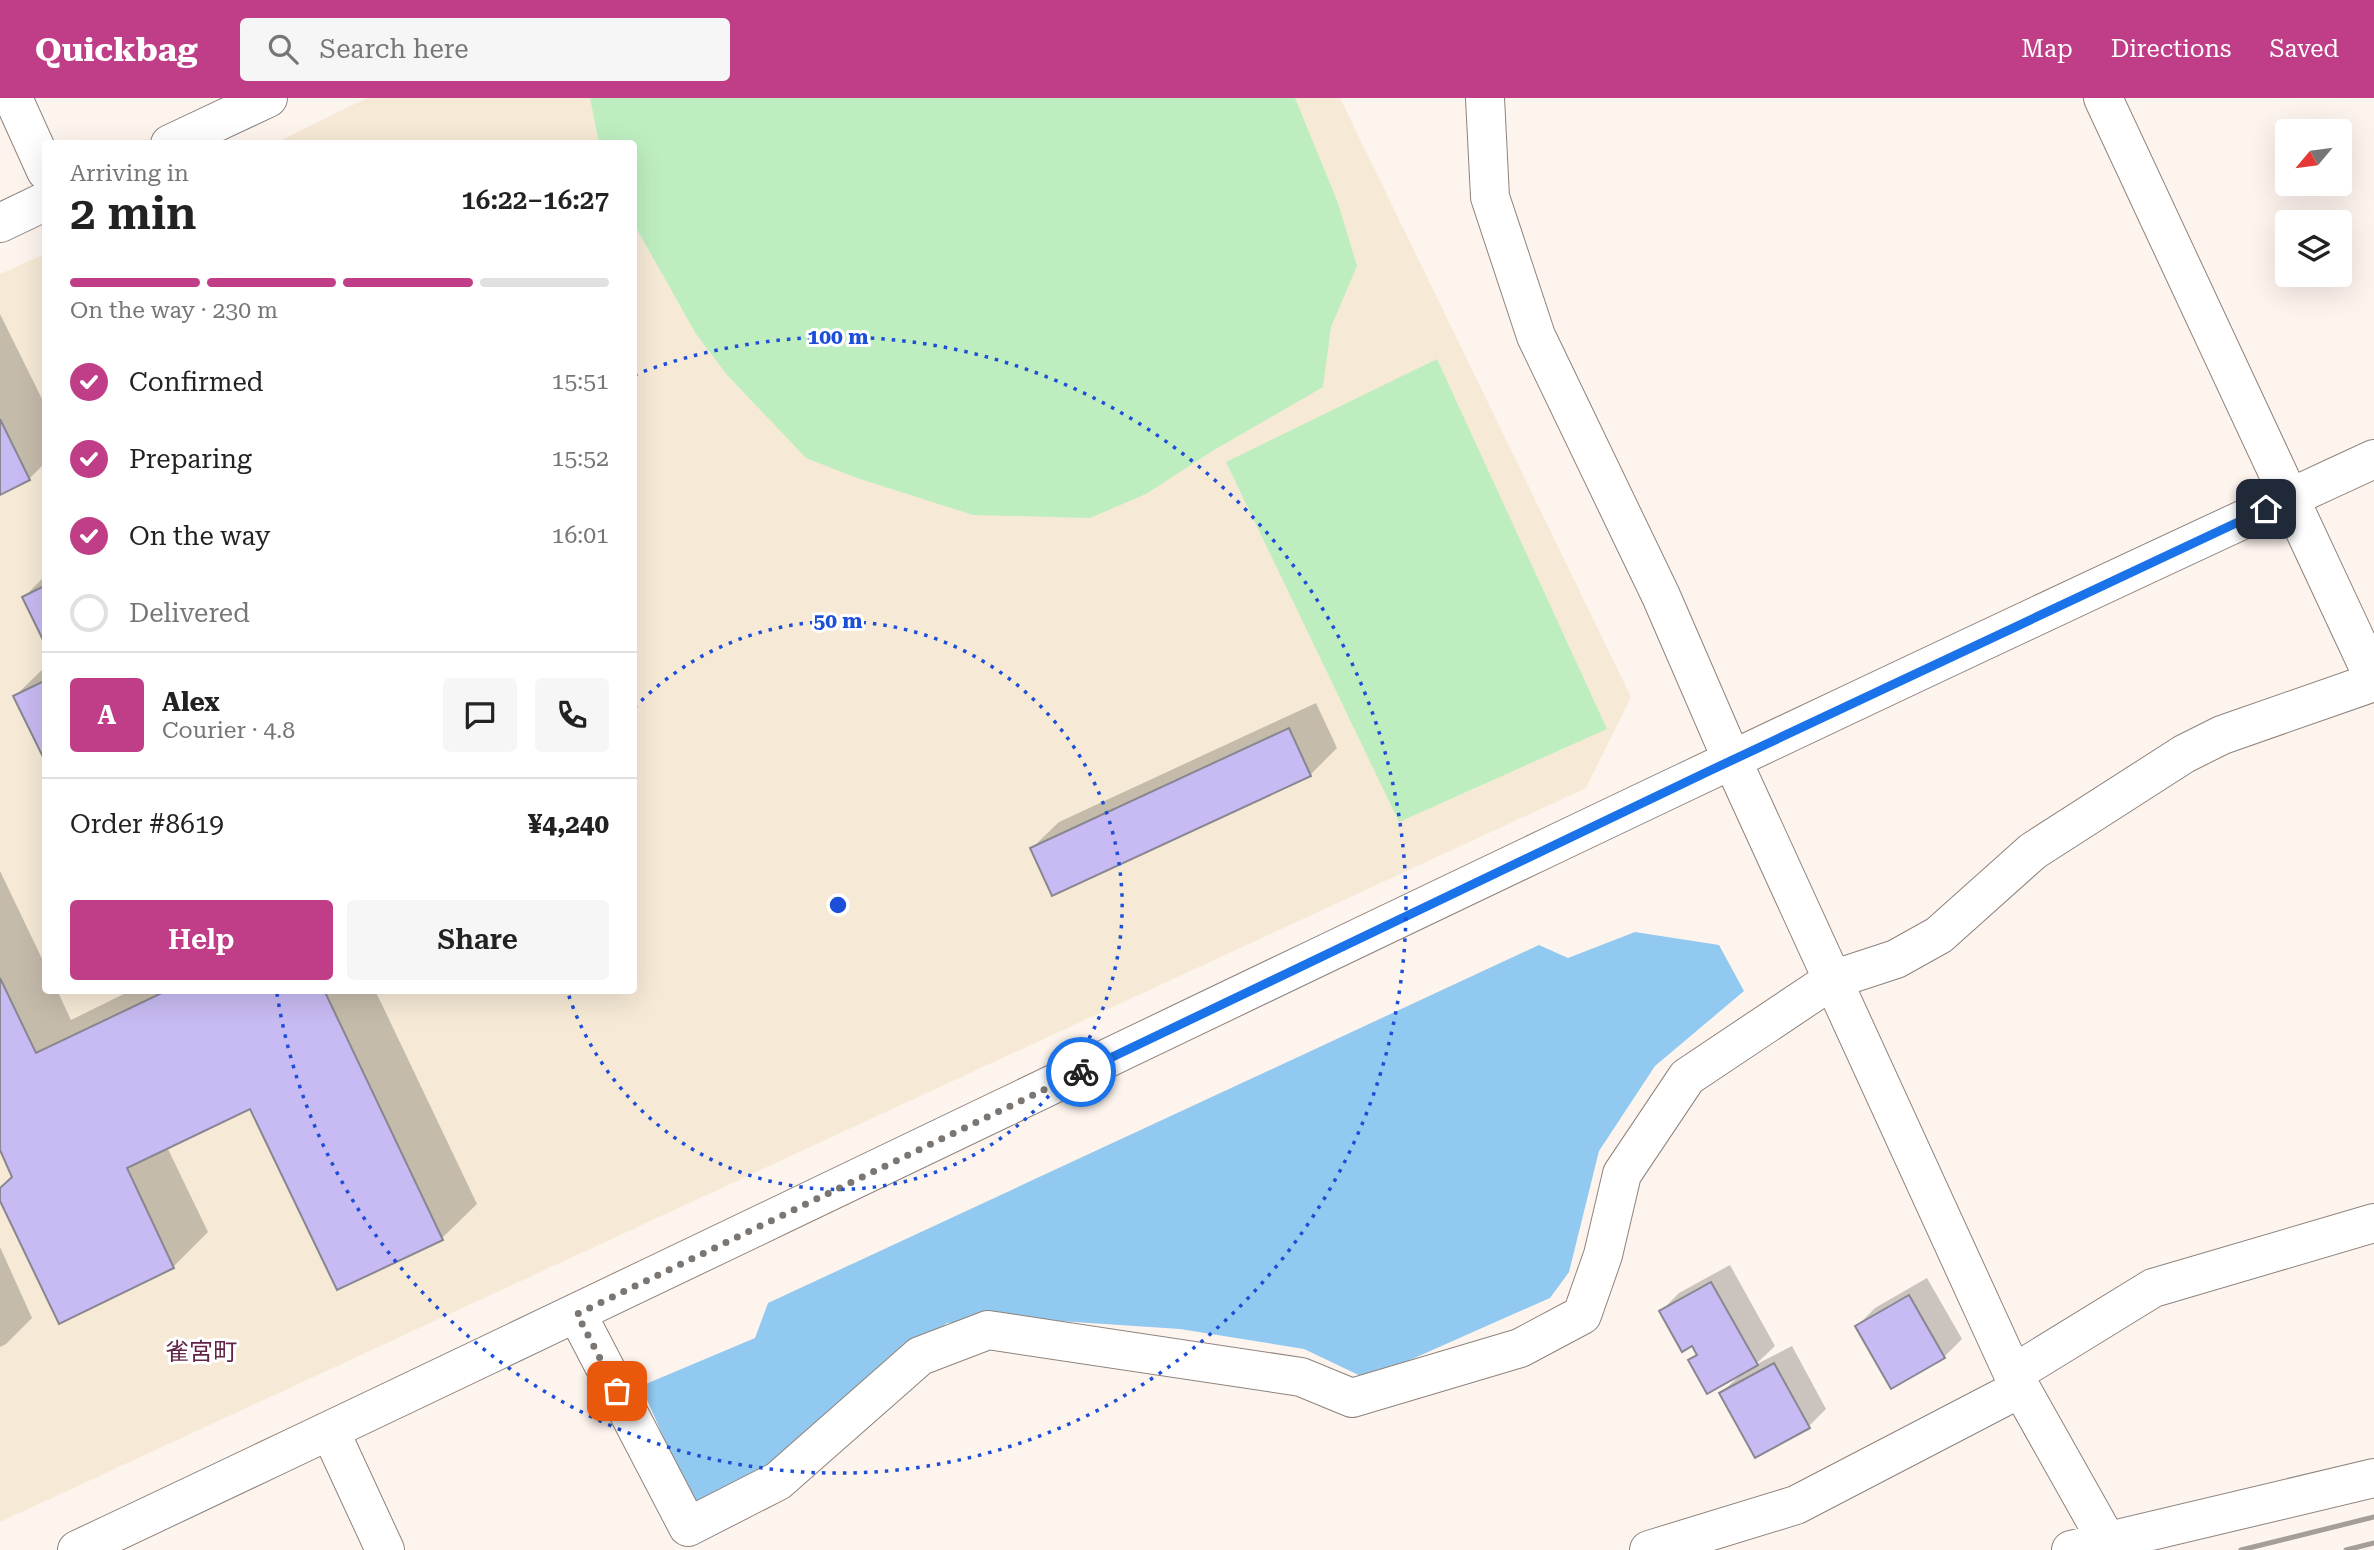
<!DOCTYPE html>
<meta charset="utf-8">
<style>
body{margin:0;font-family:"Roboto Serif","Noto Sans JP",serif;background:#f6f6f6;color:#222;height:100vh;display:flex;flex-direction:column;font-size:26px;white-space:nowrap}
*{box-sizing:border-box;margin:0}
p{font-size:23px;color:#767676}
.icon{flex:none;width:38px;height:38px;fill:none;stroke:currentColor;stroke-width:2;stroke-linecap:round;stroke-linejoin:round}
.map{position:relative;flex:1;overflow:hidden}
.side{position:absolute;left:42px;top:42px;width:595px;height:854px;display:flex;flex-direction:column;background:#fff;border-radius:7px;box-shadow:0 7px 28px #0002}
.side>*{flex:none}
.needle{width:46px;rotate:241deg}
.buttons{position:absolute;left:2275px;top:21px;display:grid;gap:14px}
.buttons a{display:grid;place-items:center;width:77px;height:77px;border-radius:7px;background:#fff;box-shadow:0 7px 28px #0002;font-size:35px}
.pin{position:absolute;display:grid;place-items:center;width:60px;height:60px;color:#fff;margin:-30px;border-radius:14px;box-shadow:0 4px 10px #0006}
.courier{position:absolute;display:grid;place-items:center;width:70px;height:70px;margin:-35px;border:5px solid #1a73e8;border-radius:50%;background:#fff;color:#222;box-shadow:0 2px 9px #0007}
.overview em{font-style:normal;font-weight:600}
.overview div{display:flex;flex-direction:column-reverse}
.overview{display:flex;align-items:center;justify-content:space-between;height:119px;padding:0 28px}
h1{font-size:46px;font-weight:600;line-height:52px}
.bar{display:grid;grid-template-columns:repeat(4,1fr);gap:10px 7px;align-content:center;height:84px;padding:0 28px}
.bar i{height:9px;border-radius:5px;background:#e0e0e0}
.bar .selected{background:#bf3e87}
.bar p{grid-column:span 4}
.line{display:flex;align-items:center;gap:18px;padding:0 28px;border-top:2px solid #e0e0e0}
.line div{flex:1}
.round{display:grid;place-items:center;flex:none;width:74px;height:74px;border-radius:7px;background:#f6f6f6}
ol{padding:0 28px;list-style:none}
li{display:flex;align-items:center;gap:21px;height:77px}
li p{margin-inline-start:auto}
li .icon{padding:7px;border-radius:50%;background:#bf3e87;color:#fff;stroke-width:4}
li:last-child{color:#767676}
li i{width:38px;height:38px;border:4px solid #e0e0e0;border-radius:50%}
.button{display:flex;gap:14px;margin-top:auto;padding:14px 28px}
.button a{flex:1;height:80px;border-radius:7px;background:#bf3e87;color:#fff;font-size:28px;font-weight:600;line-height:80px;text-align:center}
.button a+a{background:#f6f6f6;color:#222}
header{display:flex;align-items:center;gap:42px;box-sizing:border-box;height:98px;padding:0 35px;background:#bf3e87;color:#fff}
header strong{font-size:33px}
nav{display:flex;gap:38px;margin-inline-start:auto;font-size:24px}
.search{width:490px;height:63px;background:#f6f6f6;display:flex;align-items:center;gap:18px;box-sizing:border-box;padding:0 24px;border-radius:7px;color:#767676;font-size:26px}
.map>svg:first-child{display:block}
.education{fill:#f6ead6}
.green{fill:#beeec0}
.water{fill:#91c9f0}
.shadow{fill:#0003}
.building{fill:#c8baf2;stroke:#888691;stroke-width:2}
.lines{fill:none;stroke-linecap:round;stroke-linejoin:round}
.minor-casing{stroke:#8e837c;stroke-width:40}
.minor{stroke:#fff;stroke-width:38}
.rail{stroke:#a49d98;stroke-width:5}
.done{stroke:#7c7672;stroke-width:7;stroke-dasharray:0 12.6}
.route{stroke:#1a73e8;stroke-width:9}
.ring{fill:none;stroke:#1d4ed8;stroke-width:3.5;stroke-dasharray:3.5 7}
.labels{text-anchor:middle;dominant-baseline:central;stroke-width:6;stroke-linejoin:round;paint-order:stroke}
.quarter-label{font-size:24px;fill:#622446;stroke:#fff}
.centre{fill:#1d4ed8;stroke:#fff;stroke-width:3.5}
.ring-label{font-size:21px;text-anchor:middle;font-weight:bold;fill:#1d4ed8;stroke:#fff;stroke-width:6;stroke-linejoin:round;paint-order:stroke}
</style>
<header>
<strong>Quickbag</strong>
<div class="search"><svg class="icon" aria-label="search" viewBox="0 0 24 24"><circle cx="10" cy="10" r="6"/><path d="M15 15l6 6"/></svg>Search here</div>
<nav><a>Map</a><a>Directions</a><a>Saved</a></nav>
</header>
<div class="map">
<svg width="2374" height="1452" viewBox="0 0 2374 1452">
<rect width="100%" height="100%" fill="#fef4ee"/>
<path class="education" d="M367 0H1340L1631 599 1586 690 0 1424V176L45 156 46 892H634V46L275 45Z"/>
<path class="green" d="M590 0H1295L1338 105 1357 168 1331 229 1323 289 1214 352 1146 396 1090 420 973 417 857 380 806 360 727 277 696 236 634 126V46L599 45Z
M1437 261 1607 631 1399 724 1226 364Z"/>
<path class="water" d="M1635 834 1719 847 1744 893 1655 968 1599 1053 1569 1174 1550 1200 1367 1281 1304 1251 1180 1231 1029 1221 947 1225 862 1289 774 1372 694 1409 641 1288 755 1240 768 1205 1539 847 1568 860Z"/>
<path class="shadow" d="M0 216 46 309V364L29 381 0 395Z
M46 477V544L24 499Z
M46 568V661L15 598Z
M1316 605 1337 650 1310 677 1053 796 1032 750 1059 724Z
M0 773 46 869V892H57L71 922 132 892H375L477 1106 442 1140 251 1009 167 1049 208 1134 173 1169 0 1099V1092L14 1078 0 1048Z
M0 1149 32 1220 6 1246 0 1249Z
M1730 1167 1775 1248 1755 1267 1792 1248 1826 1311 1809 1328 1721 1295 1740 1277 1690 1262 1698 1254 1661 1213 1679 1195Z
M1927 1180 1962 1241 1944 1259 1857 1228 1875 1210Z"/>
<path class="building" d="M0 321 30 382 0 397Z
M46 487V548L22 499Z
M46 582V665L13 598Z
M1289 630 1311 678 1052 798 1030 750Z
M0 880 36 955 168 892H324L443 1142 337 1192 250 1011 127 1070 174 1170 59 1226 0 1103V1090L12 1079 0 1052Z
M1711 1184 1758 1267 1707 1296 1688 1262 1697 1257 1692 1248 1682 1254 1659 1213Z
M1909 1197 1945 1260 1891 1291 1855 1228Z
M1774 1265 1810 1330 1755 1360 1719 1295Z"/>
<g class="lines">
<g class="minor-casing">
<path id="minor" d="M13 0 46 73
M1485 0 1490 99 1536 238 1661 498 1732 662 2013 1276 2112 1452
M2103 0 2374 581
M170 46 268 0
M0 125 46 103
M577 1216 688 1429 778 1383 920 1258 988 1232 1301 1279 1352 1300 1520 1250 1582 1217 1603 1157 1622 1076 1687 979 1832 882 1896 861 1939 837 2033 753 2184 656 2222 637 2374 584
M2013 1276 2153 1190 2374 1125
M330 1333 385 1452
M77 1452C843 1091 1604 716 2374 361
M1649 1452 1796 1407 2021 1290
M2071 1452 2374 1380"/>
</g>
<use href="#minor" class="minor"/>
<path class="rail" d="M2241 1452 2374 1419
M2346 1452 2374 1445"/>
</g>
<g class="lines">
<path class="done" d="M617 1293 577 1216 1081 974"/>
<path class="route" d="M1081 974 1707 674 2266 411"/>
</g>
<g class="ring">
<path d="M634 610A284 284 0 1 1 568 895"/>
<path d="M634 277A568 568 0 1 1 277 896"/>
</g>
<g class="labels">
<g class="quarter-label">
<text x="201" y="1254">雀宮町</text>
</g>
</g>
<circle cx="838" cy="807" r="10" class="centre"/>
<g class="ring-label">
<text x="838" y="246">100 m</text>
<text x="838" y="530">50 m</text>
</g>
</svg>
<div class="buttons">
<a><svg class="needle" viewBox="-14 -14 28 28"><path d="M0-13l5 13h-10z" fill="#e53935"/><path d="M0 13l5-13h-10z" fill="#767676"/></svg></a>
<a><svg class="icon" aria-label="layers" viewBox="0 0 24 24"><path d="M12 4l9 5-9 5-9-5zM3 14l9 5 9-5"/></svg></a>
</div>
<div class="pin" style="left:617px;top:1293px;background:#ea580c"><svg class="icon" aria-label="bag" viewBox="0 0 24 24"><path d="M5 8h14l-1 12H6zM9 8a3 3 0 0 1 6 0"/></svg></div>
<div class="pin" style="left:2266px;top:411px;background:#1f2937"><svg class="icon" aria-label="home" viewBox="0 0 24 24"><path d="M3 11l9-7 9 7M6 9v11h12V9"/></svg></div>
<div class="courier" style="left:1081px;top:974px"><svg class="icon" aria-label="bike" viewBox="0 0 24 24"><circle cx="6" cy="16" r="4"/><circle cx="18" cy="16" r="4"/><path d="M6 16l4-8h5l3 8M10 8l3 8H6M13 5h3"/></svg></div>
<section class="side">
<div class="overview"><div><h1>2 min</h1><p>Arriving in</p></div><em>16:22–16:27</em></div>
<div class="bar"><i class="selected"></i><i class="selected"></i><i class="selected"></i><i></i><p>On the way · 230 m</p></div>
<ol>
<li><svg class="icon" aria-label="check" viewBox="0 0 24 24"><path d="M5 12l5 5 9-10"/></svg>Confirmed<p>15:51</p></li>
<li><svg class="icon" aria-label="check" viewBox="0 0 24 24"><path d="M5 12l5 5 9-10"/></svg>Preparing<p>15:52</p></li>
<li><svg class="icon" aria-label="check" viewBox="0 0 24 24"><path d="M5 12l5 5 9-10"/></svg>On the way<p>16:01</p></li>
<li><i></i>Delivered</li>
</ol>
<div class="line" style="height:126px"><b class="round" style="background:#bf3e87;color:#fff">A</b><div><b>Alex</b><p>Courier · 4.8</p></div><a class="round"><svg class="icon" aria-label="chat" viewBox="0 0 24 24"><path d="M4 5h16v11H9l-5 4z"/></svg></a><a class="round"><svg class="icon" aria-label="phone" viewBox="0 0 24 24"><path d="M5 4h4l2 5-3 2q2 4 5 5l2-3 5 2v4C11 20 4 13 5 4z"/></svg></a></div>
<div class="line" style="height:91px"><div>Order #8619</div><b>¥4,240</b></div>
<div class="button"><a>Help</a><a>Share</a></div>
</section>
</div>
